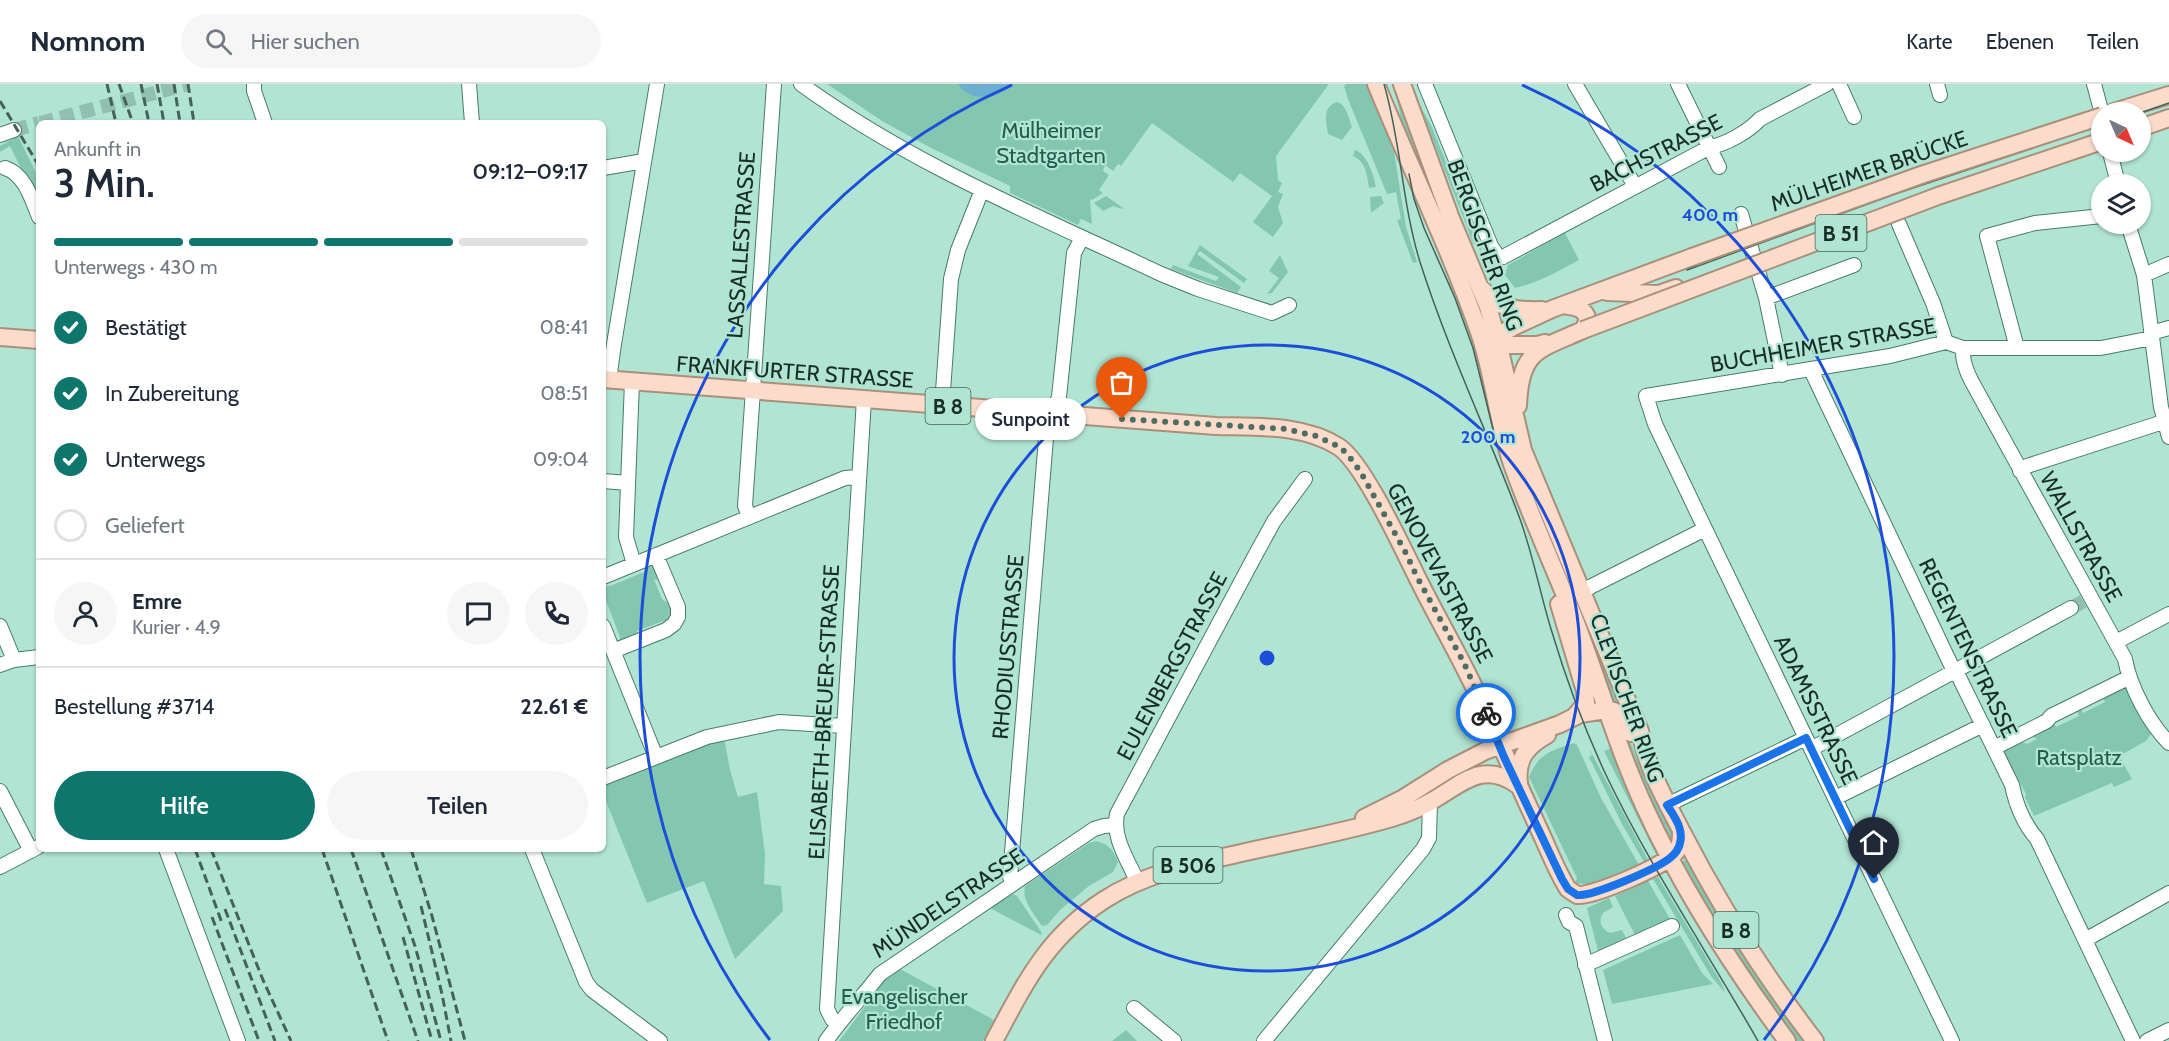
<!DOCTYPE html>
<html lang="de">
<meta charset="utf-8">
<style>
body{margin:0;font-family:Cabin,sans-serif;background:#f6f6f7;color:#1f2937;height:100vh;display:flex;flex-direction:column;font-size:22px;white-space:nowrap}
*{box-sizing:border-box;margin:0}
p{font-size:20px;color:#747a83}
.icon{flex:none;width:33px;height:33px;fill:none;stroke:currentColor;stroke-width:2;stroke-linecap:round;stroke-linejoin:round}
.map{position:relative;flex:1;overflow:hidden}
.side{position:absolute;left:36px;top:36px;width:570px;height:732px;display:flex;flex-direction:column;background:#fff;border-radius:9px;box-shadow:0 2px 4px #0004}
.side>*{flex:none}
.needle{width:39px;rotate:136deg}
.controls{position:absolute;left:2091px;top:18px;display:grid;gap:12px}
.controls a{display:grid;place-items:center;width:60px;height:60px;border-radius:50%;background:#fff;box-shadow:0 2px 4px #0004;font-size:30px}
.pin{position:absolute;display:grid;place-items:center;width:51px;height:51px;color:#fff;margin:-62px -26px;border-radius:50% 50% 50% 0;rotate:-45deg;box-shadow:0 0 6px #0007}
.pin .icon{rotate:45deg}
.courier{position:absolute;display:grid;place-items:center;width:60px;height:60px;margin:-30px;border:4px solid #1a73e8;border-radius:50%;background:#fff;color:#222;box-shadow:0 2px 8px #0007}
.bubble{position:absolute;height:42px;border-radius:21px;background:#fff;box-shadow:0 2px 4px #0004;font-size:20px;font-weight:600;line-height:42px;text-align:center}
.headline em{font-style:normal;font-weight:600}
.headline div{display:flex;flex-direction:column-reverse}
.headline{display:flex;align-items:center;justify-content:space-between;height:102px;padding:0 18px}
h1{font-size:39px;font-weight:600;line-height:45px}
.bar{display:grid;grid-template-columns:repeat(4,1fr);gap:9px 6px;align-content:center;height:72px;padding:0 18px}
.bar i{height:8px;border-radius:4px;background:#e0e1e3}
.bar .active{background:#0f766e}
.bar p{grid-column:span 4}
.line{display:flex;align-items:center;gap:15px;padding:0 18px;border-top:2px solid #e0e1e3}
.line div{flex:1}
.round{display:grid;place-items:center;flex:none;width:63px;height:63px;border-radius:32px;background:#f6f6f7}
ol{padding:0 18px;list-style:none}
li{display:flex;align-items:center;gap:18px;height:66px}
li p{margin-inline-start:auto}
li .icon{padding:6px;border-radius:50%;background:#0f766e;color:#fff;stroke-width:4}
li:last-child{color:#747a83}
li i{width:33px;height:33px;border:3px solid #e0e1e3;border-radius:50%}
.button{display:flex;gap:12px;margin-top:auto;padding:12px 18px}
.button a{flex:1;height:69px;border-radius:36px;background:#0f766e;color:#fff;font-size:24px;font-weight:600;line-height:69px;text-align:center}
.button a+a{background:#f6f6f7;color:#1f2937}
header{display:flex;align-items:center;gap:36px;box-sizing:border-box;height:84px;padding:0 30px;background:#fff;border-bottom:2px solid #e0e1e3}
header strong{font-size:28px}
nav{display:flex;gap:33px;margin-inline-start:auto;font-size:21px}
.search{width:420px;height:54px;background:#f6f6f7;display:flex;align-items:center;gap:15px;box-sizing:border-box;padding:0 21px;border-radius:33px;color:#747a83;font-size:22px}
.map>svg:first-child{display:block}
.green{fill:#84c7b1}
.water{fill:#6dafd0}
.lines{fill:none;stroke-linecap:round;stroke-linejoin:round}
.minor-tunnel{stroke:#92c0b0;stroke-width:14;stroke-dasharray:14 7;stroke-linecap:butt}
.minor-casing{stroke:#497a6a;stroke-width:16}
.major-casing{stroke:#aa907a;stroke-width:20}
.minor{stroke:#fff;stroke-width:14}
.major{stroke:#fbdcca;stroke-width:16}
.tram{stroke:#446258;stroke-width:1.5}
.rail{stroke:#446258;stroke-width:3;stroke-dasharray:9 4.5;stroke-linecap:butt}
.major-bridge-casing{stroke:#aa907a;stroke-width:20;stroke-linecap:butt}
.major-bridge{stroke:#fbdcca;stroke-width:16}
.done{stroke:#4e6d63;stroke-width:6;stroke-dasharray:0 10.8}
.route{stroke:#1a73e8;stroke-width:8}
.ring{fill:none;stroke:#1d4ed8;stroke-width:3}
.labels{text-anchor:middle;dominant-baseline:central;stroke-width:4.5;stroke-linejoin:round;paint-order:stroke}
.shield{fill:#b1e5d3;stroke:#46645a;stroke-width:1.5}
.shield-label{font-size:21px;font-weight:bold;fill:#182d26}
.park-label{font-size:22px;fill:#225d4d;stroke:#b1e5d3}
.street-label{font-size:22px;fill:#182d26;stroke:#b1e5d3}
.centre{fill:#1d4ed8;stroke:#b1e5d3;stroke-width:3}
.ring-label{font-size:18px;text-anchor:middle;font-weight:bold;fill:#1d4ed8;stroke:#b1e5d3;stroke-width:4.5;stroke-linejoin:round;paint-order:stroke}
</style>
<header>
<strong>Nomnom</strong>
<div class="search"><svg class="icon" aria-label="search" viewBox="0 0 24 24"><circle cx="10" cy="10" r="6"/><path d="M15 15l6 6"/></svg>Hier suchen</div>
<nav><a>Karte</a><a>Ebenen</a><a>Teilen</a></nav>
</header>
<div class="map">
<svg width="2169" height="957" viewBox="0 0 2169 957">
<rect width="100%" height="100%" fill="#b1e5d3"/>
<path class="green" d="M827 0H1329L1276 72 1278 96 1282 99 1278 108 1283 110 1278 123 1283 139 1273 153 1253 138 1272 112 1240 89 1233 98 1152 39 1121 82 1118 80 1113 87 1105 81 1103 87 1109 91 1099 106 1103 109 1092 116 1090 115 1092 140 1081 135 1078 141 1010 109V102L933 65 882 37Z
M1346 0H1370L1391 49 1406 143 1417 178 1413 179 1397 136 1401 135 1396 108 1387 110 1348 15 1344 2Z
M1392 0H1396L1456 164 1421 81 1403 50 1399 24Z
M1336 18C1346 19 1349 34 1352 43L1342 56 1328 50C1326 38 1322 24 1336 18Z
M1419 20 1431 41 1467 130 1482 161 1481 167 1473 159 1463 133Z
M18 52 39 95V121L10 62 0 68V62Z
M1355 66C1367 70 1374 91 1376 103L1369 104C1367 91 1366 78 1353 72Z
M1106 112 1123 124 1122 125 1113 122 1103 127 1094 119Z
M1381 112 1384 119 1371 129 1370 113Z
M1565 149 1579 176C1559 187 1538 199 1515 204L1505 191 1508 181Z
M1200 161 1247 195 1244 199 1200 167 1197 170 1241 203 1237 209 1171 185 1173 181 1216 197 1219 193 1188 182Z
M1280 171 1288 188 1272 209 1267 210 1279 194 1269 187Z
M1518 376 1524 386 1623 624 1613 619Z
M657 480 665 498 654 495 662 515 666 518 673 517 672 533 665 542 666 536 637 547 636 554 619 558 620 553 603 509V502H610L644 488V485Z
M2121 600 2130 603 2138 627 2151 650 2146 657 2119 672 2132 695 2114 703 2112 699 2034 732 2025 713 2026 710 2001 664 2018 656 2027 660 2037 655 2028 651 2052 635 2056 643 2079 632 2076 625 2080 623 2083 629 2105 618 2101 610Z
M1626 648 1653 713 1672 746V754L1668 756 1621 650Z
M724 654 730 686 738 713 757 708 765 770 764 800 781 802 783 827 735 875 704 797 647 819 603 710V702L704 659Z
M1574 659 1577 661 1601 714 1639 781 1592 801 1575 799 1577 794 1529 693C1539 669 1550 667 1574 659Z
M1589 664 1648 776 1644 778 1622 740 1589 673 1592 671Z
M1612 664 1660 771 1657 772 1604 667Z
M1096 757C1109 760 1114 767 1118 778L1113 788 1089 802 1060 826 1047 841 1042 842C1035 831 1021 816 1025 802L1089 759Z
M1687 775 1722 837 1762 899 1809 957H1795L1752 895 1681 778Z
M1658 793 1721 898 1725 909 1711 892 1653 795Z
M1648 797 1670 835 1635 851 1615 812Z
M1013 810 1017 812 1042 849 1041 851 990 824Z
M1609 814 1613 823 1603 829C1598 837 1601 845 1610 849L1622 846 1626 854 1598 867 1587 824Z
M1680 851 1702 889 1713 900 1612 920 1603 886Z
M900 885 994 936 983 957H839L885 896Z
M1126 946 1137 957H1112Z"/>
<path class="water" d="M958 0H1014C1000 14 971 20 958 0Z"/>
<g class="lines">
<path class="minor-tunnel" d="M40 39 189 0
M14 46 39 39
M2071 524 2084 517"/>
<g class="minor-casing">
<path id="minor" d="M254 0V7L265 39
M469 0 472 39
M801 0C911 80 1038 132 1161 190L1198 205 1272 229 1289 221
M1425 0 1491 162 1497 171 1503 173 1710 63C1727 60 1749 47 1760 35L1827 0
M1575 0 1635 102
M1678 0 1719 83
M1839 0 1854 33
M1937 0 1940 11
M2094 0 2102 30
M0 51 14 46
M2110 68 2118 100
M5 84C25 90 32 116 39 133
M603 84 644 77
M1741 130 1766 214 1782 291
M1899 140 1933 219 1946 258
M2128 140 2144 191 2161 323 2169 353
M2144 191 2169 180
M1766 214 1854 181
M2151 249 2169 244
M1963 264C1962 276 1966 287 1972 298L2125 575C2130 603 2149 639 2169 659
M2017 264 1987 152 2035 139 2102 132
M1811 286 1952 583 1958 591 2012 701C2016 721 2024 740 2037 755L2133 957
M609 296 614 260 657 0
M632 298 626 453 634 480
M942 321 951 195 958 166 982 106
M2020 387 2027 382 2163 338
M603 397 628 399
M749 432 745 422 774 0
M603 493 845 394 859 393
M1582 507 1705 445
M0 542 14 576
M603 542 656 673
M2116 558 2169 530
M613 567 666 546 674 540 678 533V523L656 471
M0 581 14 576 39 573
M1994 664 2047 637 2051 632 2128 594
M1811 665 2071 524
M603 694 707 653 779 638 844 642
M0 707 31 767
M1835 714 1983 641
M1667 721 1806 654
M166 765 238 957
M532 765 586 898 592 906 660 957
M0 783 38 763
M1137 797C1128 776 1112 754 1117 730L1257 468 1274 437 1305 395
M1014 799 1010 793 1047 342 1059 313 1074 169 1082 154
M1566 831 1569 838 1576 842 1605 957
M2085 856 2169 809
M1585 881 1672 842
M1134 924 1174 957
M838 941 832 935 827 925 864 315
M826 957C843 933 862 913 880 890L1094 745 1104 742 1114 741
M1264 957 1423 765 1429 754 1430 718
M1952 957 1697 428 1655 340 1646 312 1890 272 1946 258 1963 264H2101L2152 254
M2147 957 2169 946"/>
</g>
<g class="major-casing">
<path id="major" d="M1376 0C1410 83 1449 163 1479 248 1494 291 1497 337 1512 380 1530 431 1553 481 1573 531 1598 595 1616 661 1645 724 1682 805 1734 885 1787 957
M1402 0 1450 132 1488 223 1499 262 1523 366 1640 647C1647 684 1665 715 1682 748 1720 822 1764 891 1815 957
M2114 28 2169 11
M2140 44 2169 34
M1482 205C1498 225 1517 227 1542 226
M1607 208 1659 210 1676 204
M0 253 39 256
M1489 257 1513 243 1552 225 1692 173
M1488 261H1537L1545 259
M603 295 1216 342C1257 343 1304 340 1339 363 1363 379 1402 463 1416 491 1437 534 1462 575 1482 620 1501 661 1519 702 1538 743 1548 764 1556 786 1568 805L1577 811C1592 813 1667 781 1676 768 1681 761 1681 754 1681 746
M1518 322C1520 266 1538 266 1583 246L1588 236C1584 223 1576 223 1563 221
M1559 520 1585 607 1586 619 1575 632
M1519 699C1516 675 1527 662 1547 651
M1364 734 1402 715 1448 686 1485 667 1560 640 1580 630 1606 626 1614 627 1624 633 1631 649
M994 957C1025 899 1047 853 1104 816 1144 790 1191 780 1237 770 1289 758 1341 749 1392 734 1405 730 1418 725 1430 718 1462 700 1483 675 1519 702"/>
</g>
<use href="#minor" class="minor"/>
<use href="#major" class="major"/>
<path class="tram" d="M1384 0C1401 58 1402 120 1420 178 1448 266 1488 349 1520 435 1533 471 1540 509 1551 545 1566 595 1584 644 1606 691 1650 783 1708 869 1758 957
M2140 29 2169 19
M1409 90 1414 115 1424 144 1455 214 1473 264 1497 361
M1687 186 1898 109 2102 41"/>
<path class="rail" d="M107 0 116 39
M119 0 133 39
M141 0 149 39
M157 0 164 39
M174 0 180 39
M188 0 194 39
M0 17 39 82
M195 765 222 839
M211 765 263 896 291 957
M322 765 388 957
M351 765 418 957
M381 765 415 862 441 957
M411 765 432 832 465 957
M421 822 442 910 451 957
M225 825 275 957
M212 833 259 957
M403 853 432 957"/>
<g class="major-bridge-casing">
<path id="major-bridge" d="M1692 173 1924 90 2102 32
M1583 246 1938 112 2102 57"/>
</g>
<use href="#major-bridge" class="major-bridge"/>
</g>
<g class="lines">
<path class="done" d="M1122 335 1286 345 1316 352 1340 363 1348 371 1360 387 1407 471 1416 491 1464 579 1486 629"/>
<path class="route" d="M1486 629 1504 673 1562 795 1568 805 1577 811C1592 813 1658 784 1670 774 1675 770 1679 765 1680 759 1684 745 1674 732 1667 721L1806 654 1874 795"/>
</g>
<g class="ring">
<circle cx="1267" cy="574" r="313"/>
<path d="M770 956A627 627 0 0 1 1012 1M1522 1A627 627 0 0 1 1764 956"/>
</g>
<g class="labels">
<g class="shield">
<rect x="1815.5" y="131" width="51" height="36" rx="4.5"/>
<rect x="925.5" y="304" width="45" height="36" rx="4.5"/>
<rect x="1153.5" y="763" width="69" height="36" rx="4.5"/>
<rect x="1713.5" y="828" width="45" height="36" rx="4.5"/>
</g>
<g class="shield-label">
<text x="1841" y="149">B 51</text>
<text x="948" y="322">B 8</text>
<text x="1188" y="781">B 506</text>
<text x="1736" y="846">B 8</text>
</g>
<g class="park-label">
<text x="1051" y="46">Mülheimer<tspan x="1051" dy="25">Stadtgarten</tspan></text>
<text x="2079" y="673">Ratsplatz</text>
<text x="904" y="912">Evangelischer<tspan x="904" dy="25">Friedhof</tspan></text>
</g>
<g class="street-label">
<text transform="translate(1656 69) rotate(-27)">BACHSTRASSE</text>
<text transform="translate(1869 87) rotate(-19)">MÜLHEIMER BRÜCKE</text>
<text transform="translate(741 161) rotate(-86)">LASSALLESTRASSE</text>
<text transform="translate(1485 161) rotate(70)">BERGISCHER RING</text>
<text transform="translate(1823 261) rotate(-10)">BUCHHEIMER STRASSE</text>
<text transform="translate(795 288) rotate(4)">FRANKFURTER STRASSE</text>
<text transform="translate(2081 453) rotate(61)">WALLSTRASSE</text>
<text transform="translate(1440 489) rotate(62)">GENOVEVASTRASSE</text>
<text transform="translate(1008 563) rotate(-85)">RHODIUSSTRASSE</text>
<text transform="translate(1968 564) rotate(64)">REGENTENSTRASSE</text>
<text transform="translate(1172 582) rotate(-62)">EULENBERGSTRASSE</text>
<text transform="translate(1627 614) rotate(70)">CLEVISCHER RING</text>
<text transform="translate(1816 626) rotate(64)">ADAMSSTRASSE</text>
<text transform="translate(824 628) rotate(-87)">ELISABETH-BREUER-STRASSE</text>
<text transform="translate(948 819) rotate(-34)">MÜNDELSTRASSE</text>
</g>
</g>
<circle cx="1267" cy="574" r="9" class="centre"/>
<g class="ring-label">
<text x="1710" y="137">400 m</text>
<text x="1488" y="359">200 m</text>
</g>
</svg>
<div class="controls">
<a><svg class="needle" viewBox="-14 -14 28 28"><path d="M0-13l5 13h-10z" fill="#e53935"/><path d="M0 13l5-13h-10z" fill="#747a83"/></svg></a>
<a><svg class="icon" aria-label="layers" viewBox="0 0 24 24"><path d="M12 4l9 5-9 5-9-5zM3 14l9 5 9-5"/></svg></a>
</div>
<div class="pin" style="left:1122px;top:335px;background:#ea580c"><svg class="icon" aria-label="bag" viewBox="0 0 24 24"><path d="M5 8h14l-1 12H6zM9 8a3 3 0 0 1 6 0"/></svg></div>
<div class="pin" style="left:1874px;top:795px;background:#1f2937"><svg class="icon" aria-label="home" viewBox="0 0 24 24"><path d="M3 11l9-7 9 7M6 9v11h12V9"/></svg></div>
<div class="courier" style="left:1486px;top:629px"><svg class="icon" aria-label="bike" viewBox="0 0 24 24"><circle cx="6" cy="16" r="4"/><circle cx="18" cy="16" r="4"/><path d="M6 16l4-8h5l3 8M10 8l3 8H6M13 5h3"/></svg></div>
<div class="bubble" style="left:975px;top:314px;width:111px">Sunpoint</div>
<section class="side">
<div class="headline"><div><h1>3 Min.</h1><p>Ankunft in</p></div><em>09:12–09:17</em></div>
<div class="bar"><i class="active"></i><i class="active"></i><i class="active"></i><i></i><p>Unterwegs · 430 m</p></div>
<ol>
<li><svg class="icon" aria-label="check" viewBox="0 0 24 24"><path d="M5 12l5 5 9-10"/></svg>Bestätigt<p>08:41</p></li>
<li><svg class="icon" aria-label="check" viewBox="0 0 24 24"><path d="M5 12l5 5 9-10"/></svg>In Zubereitung<p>08:51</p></li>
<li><svg class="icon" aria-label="check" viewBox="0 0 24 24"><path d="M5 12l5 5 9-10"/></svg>Unterwegs<p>09:04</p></li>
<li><i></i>Geliefert</li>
</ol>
<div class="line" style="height:108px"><a class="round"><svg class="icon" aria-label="person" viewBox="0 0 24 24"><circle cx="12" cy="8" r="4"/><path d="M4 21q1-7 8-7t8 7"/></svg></a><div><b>Emre</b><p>Kurier · 4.9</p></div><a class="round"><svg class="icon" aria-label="chat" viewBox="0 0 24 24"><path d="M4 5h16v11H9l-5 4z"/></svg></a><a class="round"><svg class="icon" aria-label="phone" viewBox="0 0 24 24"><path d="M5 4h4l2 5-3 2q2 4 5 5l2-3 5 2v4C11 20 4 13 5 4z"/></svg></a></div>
<div class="line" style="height:78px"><div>Bestellung #3714</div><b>22.61 €</b></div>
<div class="button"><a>Hilfe</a><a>Teilen</a></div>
</section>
</div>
